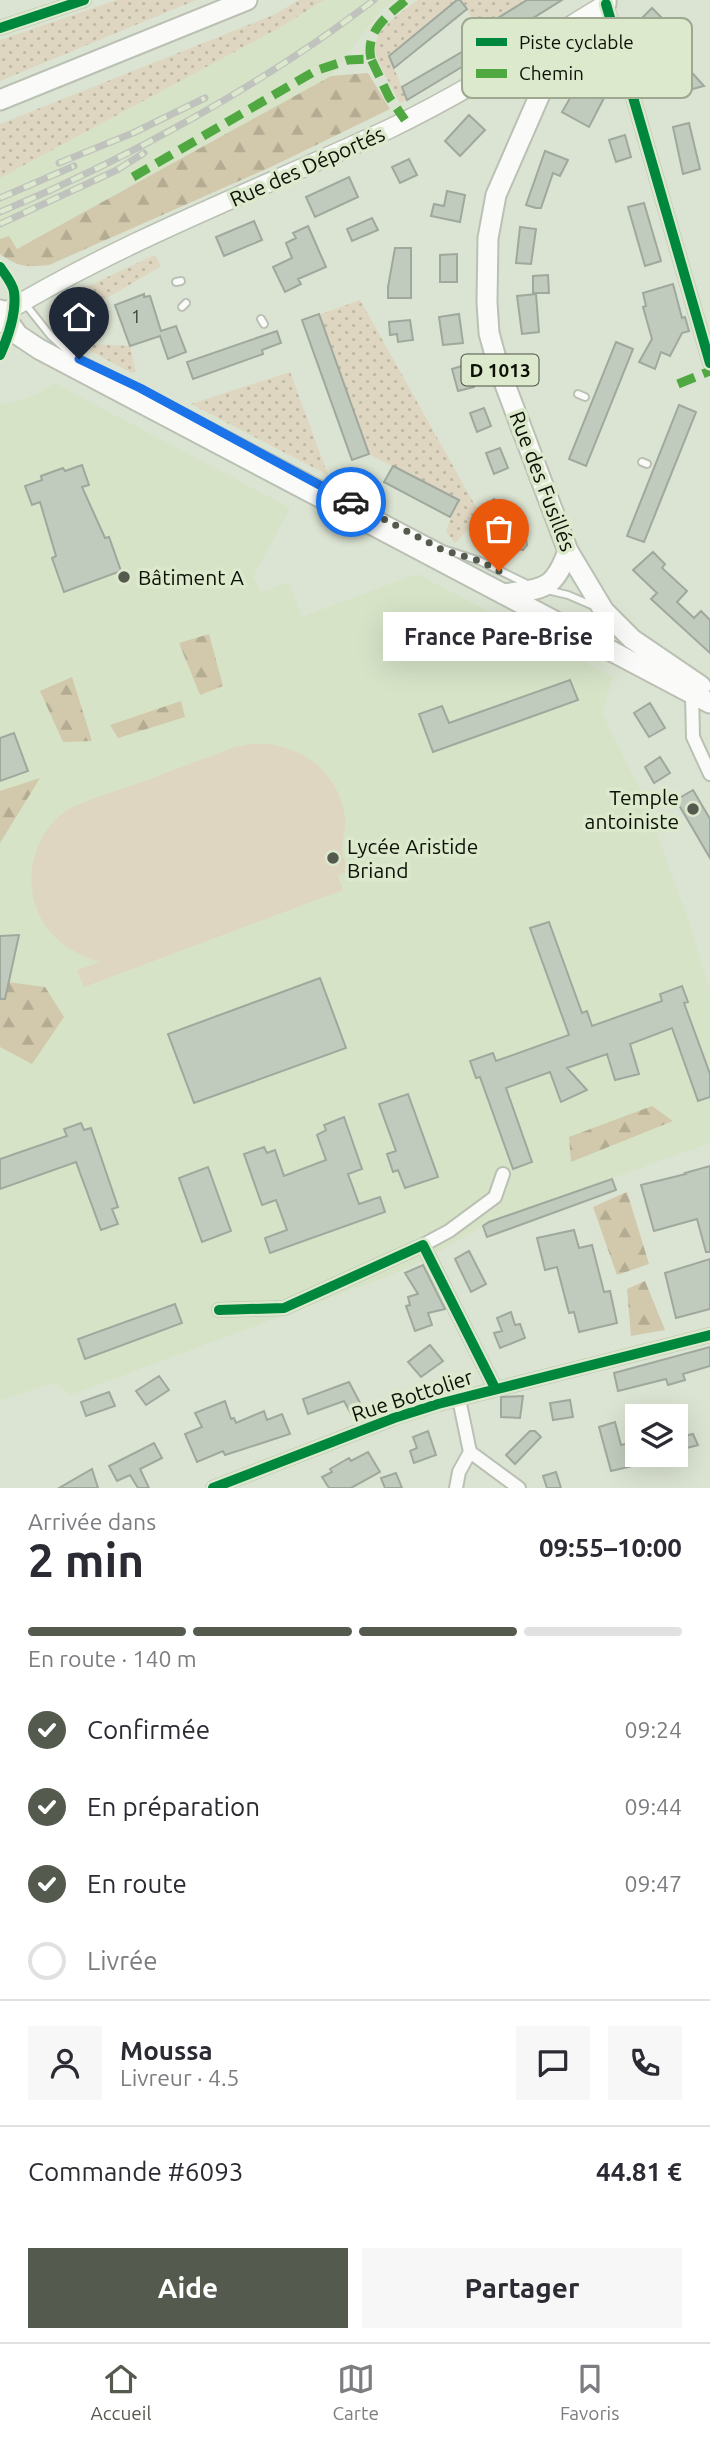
<!DOCTYPE html>
<html lang="fr">
<meta charset="utf-8">
<style>
body{margin:0;font-family:Ubuntu,sans-serif;background:#f7f7f7;color:#2b2b33;height:100vh;display:flex;flex-direction:column;font-size:26px;white-space:nowrap}
*{box-sizing:border-box;margin:0}
p{font-size:23px;color:#7c7c81}
.icon{flex:none;width:38px;height:38px;fill:none;stroke:currentColor;stroke-width:2;stroke-linecap:round;stroke-linejoin:round}
.map{position:relative;height:1488px;overflow:hidden}
.sheet{display:flex;flex-direction:column;background:#fff;flex:1}
.sheet>*{flex:none}
.controls{position:absolute;left:625px;top:1404px;display:grid;gap:14px}
.controls a{display:grid;place-items:center;width:63px;height:63px;border-radius:0px;background:#fff;box-shadow:0 7px 28px #0002;font-size:35px}
.pin{position:absolute;display:grid;place-items:center;width:60px;height:60px;color:#fff;margin:-72px -30px;border-radius:50% 50% 50% 0;rotate:-45deg;box-shadow:0 0 7px #0007}
.pin .icon{rotate:45deg}
.courier{position:absolute;display:grid;place-items:center;width:70px;height:70px;margin:-35px;border:5px solid #1a73e8;border-radius:50%;background:#fff;color:#222;box-shadow:0 2px 9px #0007}
.bubble{position:absolute;height:49px;border-radius:0px;background:#fff;box-shadow:0 7px 28px #0002;font-size:23px;font-weight:700;line-height:49px;text-align:center}
.headline em{font-style:normal;font-weight:700}
.headline div{display:flex;flex-direction:column-reverse}
.headline{display:flex;align-items:center;justify-content:space-between;height:119px;padding:0 28px}
h1{font-size:46px;font-weight:700;line-height:52px}
.bar{display:grid;grid-template-columns:repeat(4,1fr);gap:10px 7px;align-content:center;height:84px;padding:0 28px}
.bar i{height:9px;border-radius:5px;background:#e1e1e2}
.bar .on{background:#545a4e}
.bar p{grid-column:span 4}
.line{display:flex;align-items:center;gap:18px;padding:0 28px;border-top:2px solid #e1e1e2}
.line div{flex:1}
.round{display:grid;place-items:center;flex:none;width:74px;height:74px;border-radius:0px;background:#f7f7f7}
ol{padding:0 28px;list-style:none}
li{display:flex;align-items:center;gap:21px;height:77px}
li p{margin-inline-start:auto}
li .icon{padding:7px;border-radius:50%;background:#545a4e;color:#fff;stroke-width:4}
li:last-child{color:#7c7c81}
li i{width:38px;height:38px;border:4px solid #e1e1e2;border-radius:50%}
.button{display:flex;gap:14px;margin-top:auto;padding:14px 28px}
.button a{flex:1;height:80px;border-radius:0px;background:#545a4e;color:#fff;font-size:28px;font-weight:700;line-height:80px;text-align:center}
.button a+a{background:#f7f7f7;color:#2b2b33}
.dock{display:flex;justify-content:space-around;align-items:center;height:98px;border-top:2px solid #e1e1e2;background:#fff;font-size:19px;color:#7c7c81}
.dock a{display:grid;justify-items:center;gap:4px}
.dock .on{color:#545a4e}
.map>svg:first-child{display:block}
.built{fill:#d6e3c7}
.grass{fill:url(#grass-dots)}
.forest{fill:url(#forest-firs)}
.pitch{fill:#ded6c0}
.building{fill:#c0cbbe;stroke:#9fa89d;stroke-width:2}
.lines{fill:none;stroke-linecap:round;stroke-linejoin:round}
.lane-casing{stroke:#bac0b3;stroke-width:10}
.street-casing{stroke:#bac0b3;stroke-width:16}
.secondary-casing{stroke:#bac0b3;stroke-width:21}
.primary-casing{stroke:#bac0b3;stroke-width:23}
.lane{stroke:#fafbf8;stroke-width:6}
.street{stroke:#fafbf8;stroke-width:12}
.secondary{stroke:#fafbf8;stroke-width:18}
.primary{stroke:#fafbf8;stroke-width:19}
.rail-casing{stroke:#c0c2bd;stroke-width:7}
.rail{stroke:#dce9cc;stroke-width:4.5;stroke-dasharray:13;stroke-linecap:butt}
.quiet{stroke:#50a841;stroke-width:9;stroke-dasharray:18 9;stroke-linecap:butt}
.cycleway-casing{stroke:#dce9cc;stroke-width:15}
.cycleway{stroke:#00873e;stroke-width:10}
.done{stroke:#545a4e;stroke-width:7;stroke-dasharray:0 12.6}
.route{stroke:#1a73e8;stroke-width:9}
.poi-dot{fill:#545a4e;stroke:#dce9cc;stroke-width:2.5}
.labels{text-anchor:middle;dominant-baseline:central;stroke-width:7;stroke-linejoin:round;paint-order:stroke}
.number-label{font-size:18px;fill:#3a4036}
.shield{fill:#dce9cc;stroke:#4a5142;stroke-width:2}
.shield-label{font-size:19px;font-weight:bold;fill:#0c1007}
.street-label{font-size:21px;fill:#0c1007;stroke:#dce9cc}
.poi-label{font-size:21px;fill:#0c1007;stroke:#dce9cc;text-anchor:start}
.key{fill:#dce9cc;stroke:#9ea891;stroke-width:2}
.key-label{font-size:19px;fill:#0c1007}
</style>
<div class="map">
<svg width="710" height="1488" viewBox="0 0 710 1488">
<defs>
<pattern id="grass-dots" width="8" height="8" patternUnits="userSpaceOnUse" patternTransform="scale(1.75)"><rect width="8" height="8" fill="#ded6c0"/><path d="M2 2h.1M6 6h.1" fill="none" stroke="#bdb7a4" stroke-width="1.8" stroke-linecap="round"/></pattern>
<pattern id="forest-firs" width="22" height="20" patternUnits="userSpaceOnUse" patternTransform="scale(1.75)"><rect width="22" height="20" fill="#d2c8ac"/><path d="M5 1l3.5 6h-7zM16 11l3.5 6h-7z" fill="#b3ab92"/></pattern>
</defs>
<rect width="100%" height="100%" fill="#dbe3d2"/>
<path class="built" d="M324 0H394L381 10 331 76 16 249 9 236 0 239V178L279 28Z
M54 383 290 508 253 577 261 592 289 582 302 617 417 574 613 677 602 713 642 794 689 921 710 991V1143L489 1222 428 1258 394 1274 70 1395 56 1382 0 1400V404L15 402 38 394Z"/>
<path class="grass" d="M117 0H196L0 81V40Z
M299 0H324L279 28 0 178V124L276 14Z
M418 0H457L389 56 407 100 400 103C369 45 360 41 418 0Z
M460 0H527L480 29Z
M155 255 161 266 80 314 89 344 130 346 136 372 132 373C101 356 68 342 48 313L69 295Z
M360 300 481 516 455 543 446 531 458 500 369 454 319 315Z
M290 372 328 475 191 404Z"/>
<path class="forest" d="M368 73 390 109 273 166 49 265C26 267 20 268 0 254V239L9 236 17 249 331 76Z
M209 634 223 686 200 695 179 643Z
M72 677 92 741 63 742 40 691Z
M181 701 185 717 118 738 110 725Z
M40 778 0 843V791Z
M0 981 45 987 64 1017 32 1064 0 1047Z
M652 1106 673 1121 571 1162 569 1137Z
M627 1192 649 1264 617 1275 593 1207Z
M645 1281 665 1330 631 1336 627 1289Z"/>
<path class="pitch" d="M250 744C296 740 340 770 345 819 346 830 342 840 342 851 342 857 347 865 349 871L338 875 343 890 84 987 77 970 100 962C70 953 45 936 35 904 24 869 39 824 73 807 94 797 117 791 139 783 171 771 203 759 235 747Z"/>
<path class="building" d="M457 0H460L467 9 394 68 389 56Z
M527 0H562L490 45 480 29Z
M652 8 669 25 654 41 636 24Z
M474 45 480 56 407 100 402 87Z
M685 65 704 86 659 98 655 85 675 80 672 69Z
M588 67 603 76 594 92 604 98 589 127 562 112Z
M469 115 485 130 460 156 445 141Z
M689 123 700 169 683 174 673 127Z
M625 135 631 157 616 162 609 140Z
M545 151 568 160 560 176 553 173 541 208H536L526 205Z
M409 159 417 175 400 183 392 167Z
M349 177 358 197 315 217 306 197Z
M447 191 465 195 460 222 431 216 434 204 444 206Z
M644 203 661 261 645 266 628 207Z
M372 218 378 230 352 241 347 229Z
M254 221 262 240 224 256 216 237Z
M308 226 326 267 298 279 301 284 285 292 273 267 292 258 286 243 296 238 293 233Z
M520 227 536 229 531 264 516 263Z
M395 248H411V298H388V287Z
M457 254V282H440V255Z
M548 275 549 293H533V276Z
M673 284 682 318 685 317 689 331 682 333 670 356 661 352 655 369 639 362 652 339 643 307 646 306 643 293Z
M144 294V297L150 296 161 331 176 326 186 352 168 359 160 336 130 346 115 305Z
M536 294 539 332 522 334 517 296Z
M319 314 369 454 352 460 302 320Z
M459 314 463 343 443 345 439 317Z
M410 320 413 340 398 342 397 334 390 335 389 322Z
M277 331 281 343 262 350 263 354 193 379 187 362Z
M616 342 633 349 586 466 569 459Z
M468 364 474 387 458 391 452 369Z
M679 405 696 412 644 542 627 536Z
M484 408 491 426 477 432 470 413Z
M500 448 508 468 494 474 486 453Z
M82 465 89 485 82 487 105 538 109 537 121 571 64 592 52 558 56 556 40 502 32 505 25 486 42 480 41 476 63 468 65 471Z
M393 466 459 500 450 517 384 482Z
M494 499 526 538 527 545 523 550 516 548 482 508Z
M653 552 665 564 662 568 687 591 677 602 694 618 701 611 710 620V653L651 599 657 593 633 570Z
M570 680 578 700 433 752 419 714 442 706 449 723Z
M650 703 665 728 649 737 634 713Z
M14 733 28 771 0 781V738Z
M660 757 670 773 654 783 645 767Z
M693 790 710 819V858L676 800Z
M549 922 582 1013 587 1011 592 1026 662 1001 660 994 682 986 688 1002 684 1003 710 1074V1097L698 1101 672 1028 630 1044 639 1074 615 1080 607 1054 567 1068 587 1090 561 1102 550 1072 506 1088 532 1162 513 1169 480 1077 476 1078 470 1061 493 1053 496 1061 569 1035 530 928Z
M19 935 5 999H0V936Z
M320 978 346 1048 194 1103 168 1034Z
M408 1094 438 1177 405 1188 398 1170 393 1172 387 1154 396 1151 379 1104Z
M344 1117 362 1169 348 1174 359 1204 380 1197 385 1212 270 1253 265 1238 287 1230 276 1200 262 1205 244 1154 264 1147 267 1153 275 1150 284 1176 326 1160 317 1135 326 1130 324 1125Z
M81 1123 84 1130 91 1128 118 1207 112 1209 118 1224 101 1230 76 1162 0 1189V1159L67 1136 64 1129Z
M710 1166V1252H706L697 1219 654 1231 641 1185 686 1174 685 1173Z
M208 1167 231 1231 202 1242 179 1178Z
M612 1179 616 1190 487 1237 483 1226 489 1222Z
M574 1230 579 1248 592 1245 604 1292 610 1291 617 1323 579 1332 574 1312 569 1313 557 1267 545 1270 537 1238Z
M469 1251 486 1284 471 1292 455 1259Z
M710 1259V1309L676 1318 665 1273Z
M423 1265 445 1309 428 1313 432 1325 415 1331 406 1306 410 1305 408 1297 418 1294 405 1273Z
M175 1304 182 1323 85 1359 78 1339Z
M511 1312 515 1325 520 1324 525 1338 500 1348 494 1333 502 1331 497 1318Z
M430 1345 443 1361 421 1377 408 1362Z
M710 1347V1366L683 1374 685 1380 668 1385 666 1379 618 1391 614 1373Z
M159 1376 169 1390 146 1405 136 1391Z
M349 1382 367 1416 355 1421 344 1401 308 1414 303 1399Z
M109 1392 115 1406 86 1416 81 1402Z
M523 1396 520 1418 501 1417V1397Z
M570 1400 573 1417 553 1420 550 1403Z
M225 1401 231 1419 234 1418 236 1423 264 1411 267 1420 282 1414 290 1434 225 1455 223 1451 197 1462 185 1434 202 1427 195 1413Z
M615 1422 621 1445 637 1441V1454H661L662 1459 611 1471 599 1427Z
M428 1431 436 1455 414 1463 410 1451 417 1448 413 1437Z
M530 1431H535L541 1437 515 1464 506 1455Z
M693 1434 698 1445 676 1451V1438Z
M154 1443 162 1458 140 1469 149 1488H138L130 1475 117 1481 109 1466Z
M368 1452 380 1472 351 1488H329L322 1477 332 1472 330 1469 349 1458 351 1461Z
M92 1469 98 1488H59Z
M556 1472 561 1488H547L543 1476Z
M396 1473 402 1488H385L381 1478Z"/>
<g class="lines">
<g class="lane-casing">
<path id="lane" d="M0 267 14 290 50 335 73 356 140 389 443 549 480 561 527 584
M176 282 181 281
M182 307 186 303
M93 311 102 306
M261 319 264 324
M0 355 9 330
M578 394 585 397
M642 462 647 464
M547 590 568 595 596 607"/>
</g>
<g class="street-casing">
<path id="street" d="M606 4 710 363
M0 28 84 0
M692 694 693 737 710 774
M423 1245 449 1231 495 1197 503 1174
M219 1310 284 1308 423 1245 495 1388
M470 1452 519 1488
M213 1488 394 1418 438 1404 710 1335
M456 1488 459 1472 470 1452 459 1399"/>
</g>
<g class="secondary-casing">
<path id="secondary" d="M0 323 2 314C124 240 260 189 389 129 462 94 532 49 601 7"/>
</g>
<g class="primary-casing">
<path id="primary" d="M606 0V4L551 69 496 195 488 238 487 302 489 333 498 366 568 551 604 611 632 639 701 686
M0 100 247 0
M0 310 18 335 39 349 710 703
M503 594C543 588 553 592 568 551"/>
</g>
<use href="#lane" class="lane"/>
<use href="#street" class="street"/>
<use href="#secondary" class="secondary"/>
<use href="#primary" class="primary"/>
<g class="rail-casing">
<path id="rail" d="M59 163 133 133 205 98
M0 198 74 166
M0 212C128 159 264 84 374 0
M0 224 117 170 144 153"/>
</g>
<use href="#rail" class="rail"/>
<path class="quiet" d="M371 59C365 31 387 16 406 0
M133 177 315 71 348 60 371 59 389 97 405 120
M678 384 710 371"/>
<g class="cycleway-casing">
<path id="cycleway" d="M606 4 710 363
M0 28 84 0
M0 267C5 274 13 284 14 292 17 313 8 337 0 355
M219 1310 284 1308 423 1245 495 1388
M213 1488 394 1418 438 1404 710 1335"/>
</g>
<use href="#cycleway" class="cycleway"/>
</g>
<g class="lines">
<path class="done" d="M351 502 443 550 480 561 499 571"/>
<path class="route" d="M79 359 140 388 351 502"/>
</g>
<g class="poi-dot">
<circle cx="124" cy="577" r="7"/>
<circle cx="693" cy="809" r="7"/>
<circle cx="333" cy="858" r="7"/>
</g>
<g class="labels">
<g class="number-label">
<text x="136" y="316">1</text>
</g>
<rect class="shield" x="461.5" y="354.5" width="77" height="31" rx="5"/>
<g class="shield-label">
<text x="500" y="370">D 1013</text>
</g>
<g class="street-label">
<text transform="translate(307 166) rotate(-24)">Rue des Déportés</text>
<text transform="translate(543 481) rotate(69)">Rue des Fusillés</text>
<text transform="translate(412 1395) rotate(-18)">Rue Bottolier</text>
</g>
<g class="poi-label">
<text x="138" y="577">Bâtiment A</text>
<text x="679" y="797" text-anchor="end">Temple<tspan x="679" dy="24">antoiniste</tspan></text>
<text x="347" y="846">Lycée Aristide<tspan x="347" dy="24">Briand</tspan></text>
</g>
</g>
<rect x="462" y="18" width="230" height="80" rx="10" class="key"/>
<rect x="476" y="38" width="31" height="8" fill="#00873e"/>
<rect x="476" y="69" width="31" height="9" fill="#50a841"/>
<g class="key-label">
<text x="519" y="49">Piste cyclable</text>
<text x="519" y="80">Chemin</text>
</g>
</svg>
<div class="controls">
<a><svg class="icon" aria-label="layers" viewBox="0 0 24 24"><path d="M12 4l9 5-9 5-9-5zM3 14l9 5 9-5"/></svg></a>
</div>
<div class="pin" style="left:499px;top:571px;background:#ea580c"><svg class="icon" aria-label="bag" viewBox="0 0 24 24"><path d="M5 8h14l-1 12H6zM9 8a3 3 0 0 1 6 0"/></svg></div>
<div class="pin" style="left:79px;top:359px;background:#1f2937"><svg class="icon" aria-label="home" viewBox="0 0 24 24"><path d="M3 11l9-7 9 7M6 9v11h12V9"/></svg></div>
<div class="courier" style="left:351px;top:502px"><svg class="icon" aria-label="car" viewBox="0 0 24 24"><path d="M5 17H2v-5l4-1 3-4h7l3 4 3 1v5h-3M9 17h6M6 11h13"/><circle cx="7" cy="17" r="2"/><circle cx="17" cy="17" r="2"/></svg></div>
<div class="bubble" style="left:383px;top:612px;width:231px">France Pare-Brise</div>
</div>
<section class="sheet">
<div class="headline"><div><h1>2 min</h1><p>Arrivée dans</p></div><em>09:55–10:00</em></div>
<div class="bar"><i class="on"></i><i class="on"></i><i class="on"></i><i></i><p>En route · 140 m</p></div>
<ol>
<li><svg class="icon" aria-label="check" viewBox="0 0 24 24"><path d="M5 12l5 5 9-10"/></svg>Confirmée<p>09:24</p></li>
<li><svg class="icon" aria-label="check" viewBox="0 0 24 24"><path d="M5 12l5 5 9-10"/></svg>En préparation<p>09:44</p></li>
<li><svg class="icon" aria-label="check" viewBox="0 0 24 24"><path d="M5 12l5 5 9-10"/></svg>En route<p>09:47</p></li>
<li><i></i>Livrée</li>
</ol>
<div class="line" style="height:126px"><a class="round"><svg class="icon" aria-label="person" viewBox="0 0 24 24"><circle cx="12" cy="8" r="4"/><path d="M4 21q1-7 8-7t8 7"/></svg></a><div><b>Moussa</b><p>Livreur · 4.5</p></div><a class="round"><svg class="icon" aria-label="chat" viewBox="0 0 24 24"><path d="M4 5h16v11H9l-5 4z"/></svg></a><a class="round"><svg class="icon" aria-label="phone" viewBox="0 0 24 24"><path d="M5 4h4l2 5-3 2q2 4 5 5l2-3 5 2v4C11 20 4 13 5 4z"/></svg></a></div>
<div class="line" style="height:91px"><div>Commande #6093</div><b>44.81 €</b></div>
<div class="button"><a>Aide</a><a>Partager</a></div>
</section>
<nav class="dock">
<a class="on"><svg class="icon" aria-label="home" viewBox="0 0 24 24"><path d="M3 11l9-7 9 7M6 9v11h12V9"/></svg>Accueil</a>
<a><svg class="icon" aria-label="map" viewBox="0 0 24 24"><path d="M3 6l6-2 6 2 6-2v14l-6 2-6-2-6 2zM9 4v14M15 6v14"/></svg>Carte</a>
<a><svg class="icon" aria-label="saved" viewBox="0 0 24 24"><path d="M7 4h10v16l-5-4-5 4z"/></svg>Favoris</a>
</nav>
